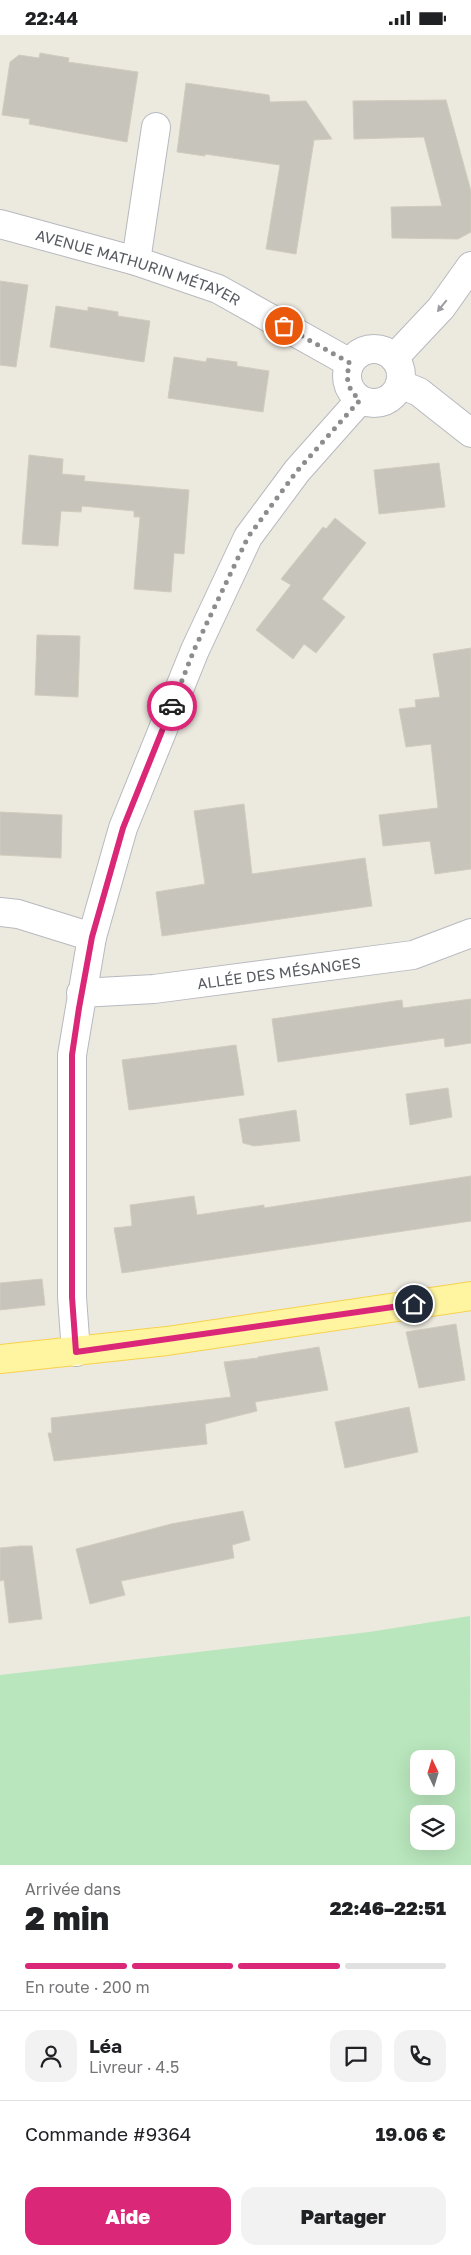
<!DOCTYPE html>
<html lang="fr">
<meta charset="utf-8">
<style>
body{margin:0;font-family:"Golos Text",sans-serif;background:#f2f2f2;color:#202124;height:100vh;display:flex;flex-direction:column;font-size:19px;white-space:nowrap}
*{box-sizing:border-box;margin:0}
p{font-size:16px;color:#757577}
.icon{flex:none;width:28px;height:28px;fill:none;stroke:currentColor;stroke-width:2;stroke-linecap:round;stroke-linejoin:round}
.map{position:relative;height:1830px;overflow:hidden}
.sheet{display:flex;flex-direction:column;background:#fff;flex:1}
.sheet>*{flex:none}
.needle{width:32px;rotate:356deg}
.controls{position:absolute;left:410px;top:1715px;display:grid;gap:10px}
.controls a{display:grid;place-items:center;width:45px;height:45px;border-radius:10px;background:#fff;box-shadow:0 5px 20px #0002;font-size:25px}
.pin{position:absolute;display:grid;place-items:center;width:42px;height:42px;color:#fff;margin:-21px;border:2px solid #fff;border-radius:50%;box-shadow:0 1px 5px #0007}
.courier{position:absolute;display:grid;place-items:center;width:50px;height:50px;margin:-25px;border:4px solid #db2777;border-radius:50%;background:#fff;color:#222;box-shadow:0 1px 6px #0007}
.summary em{font-style:normal;font-weight:800}
.summary div{display:flex;flex-direction:column-reverse}
.summary{display:flex;align-items:center;justify-content:space-between;height:85px;padding:0 25px}
h1{font-size:32px;font-weight:800;line-height:38px}
.bar{display:grid;grid-template-columns:repeat(4,1fr);gap:8px 5px;align-content:center;height:60px;padding:0 25px}
.bar i{height:6px;border-radius:4px;background:#e0e0e0}
.bar .active{background:#db2777}
.bar p{grid-column:span 4}
.line{display:flex;align-items:center;gap:12px;padding:0 25px;border-top:1px solid #e0e0e0}
.line div{flex:1}
.round{display:grid;place-items:center;flex:none;width:52px;height:52px;border-radius:15px;background:#f2f2f2}
.primary-button{display:flex;gap:10px;margin-top:auto;padding:10px 25px}
.primary-button a{flex:1;height:58px;border-radius:15px;background:#db2777;color:#fff;font-size:20px;font-weight:800;line-height:58px;text-align:center}
.primary-button a+a{background:#f2f2f2;color:#202124}
.status{display:flex;justify-content:space-between;align-items:center;height:35px;padding:0 25px;background:#fff;direction:ltr}
.status svg{height:14px;fill:currentColor}
.map>svg:first-child{display:block}
.green{fill:#b9e6bc;fill-rule:evenodd}
.building{fill:#c7c4bc;stroke:#d1ccbd}
.lines{fill:none;stroke-linecap:round;stroke-linejoin:round}
.minor-casing{stroke:#b7b9bf;stroke-width:30}
.major-casing{stroke:#f7d14d;stroke-width:30}
.minor{stroke:#fff;stroke-width:28}
.major{stroke:#fff5a1;stroke-width:28}
.oneway{fill:#9b9da0}
.done{stroke:#8c8d8d;stroke-width:5;stroke-dasharray:0 9}
.route{stroke:#db2777;stroke-width:6}
.labels{text-anchor:middle;dominant-baseline:central;stroke-width:5;stroke-linejoin:round;paint-order:stroke}
.street-label{font-size:15px;fill:#585b61;stroke:#fff}
</style>
<div class="status"><b>22:44</b><svg viewBox="0 0 49 12"><path d="M0 12V9h3v3zM5 12V6h3v6zM10 12V3h3v9zM15 12V0h3v12zM26 1h20v11H26zM47 4h2v5h-2z"/></svg></div>
<div class="map">
<svg width="471" height="1830" viewBox="0 0 471 1830">
<rect width="100%" height="100%" fill="#eceadf"/>
<path class="green" d="M470 1581 471 1830H0V1640L369 1597ZM419 1724H446V1751H419ZM419 1779H446V1806H419Z"/>
<path class="building" d="M40 18 69 23 68 27 138 37 127 107 29 89 30 84 2 80 10 27 19 20 39 23Z
M186 48 269 60 270 67 306 66 332 104 314 105 296 219 266 214 280 130 205 119V121L177 117Z
M446 65 471 156V197L458 204 392 203 391 172 442 171 424 102 354 104 353 66Z
M0 246 28 250 16 332 0 330Z
M56 271 88 276V272L118 277V281L150 286 144 327 50 312Z
M174 322 206 327 207 323 237 327V331L269 336 263 377 168 363Z
M29 420 63 424 62 439 85 441 84 446 189 455 184 519 174 518 171 557 134 554 140 482H134V476L82 471 81 477 61 476 58 511 22 509Z
M439 428 445 472 379 479 374 435Z
M335 483 366 508 322 564 345 582 316 618 304 609 293 624 256 595 291 550 281 544 323 492 326 494Z
M37 600 80 601 78 662 35 660Z
M471 613V834L435 839 430 806 383 811 379 780 438 773 431 709 406 712 399 674 416 672 415 665 440 662 433 619Z
M244 769 252 839 365 823 372 871 162 901 156 857 205 849 194 776Z
M0 777 62 780 61 823 0 820Z
M471 964V1008L445 1012 444 1003 278 1027 272 984 402 965 403 973Z
M236 1010 244 1060 129 1075 122 1025Z
M448 1053 452 1082 410 1090 406 1059Z
M296 1075 300 1106 254 1111 243 1108 239 1084Z
M471 1141V1186L122 1238 114 1193 132 1191 130 1170 194 1161 197 1180 264 1170V1173Z
M42 1244 45 1270 0 1275V1248Z
M456 1289 465 1345 419 1353 406 1297Z
M319 1312 328 1355 255 1367 257 1376 205 1389 207 1409 54 1426 48 1398H52L51 1383 231 1362 224 1327 258 1323V1322Z
M409 1372 418 1417 345 1433 335 1387Z
M243 1476 250 1505 232 1510 234 1523 121 1546 125 1560 90 1569 76 1514 171 1489Z
M20 1511H32L42 1584 9 1588 4 1545 0 1546V1513Z"/>
<g class="lines">
<g class="minor-casing">
<g id="minor">
<path id="s1" d="M0 189 136 226 218 254 350 328"/>
<path d="M136 226 156 92"/>
<circle cx="374" cy="341" r="27"/>
<path d="M394 323 441 273 471 231"/>
<path d="M400 349 419 357 471 398"/>
<path d="M0 877 18 879 92 902"/>
<path id="s2" d="M81 958 154 954 413 920 471 898"/>
<path d="M76 1317 72 1262V1020L92 902 123 793 195 615 248 502 297 436 360 365"/>
</g>
</g>
<g class="major-casing">
<path id="major" d="M0 1324 167 1306 471 1261"/>
</g>
<use href="#minor" class="minor"/>
<use href="#major" class="major"/>
</g>
<defs><path id="oneway-solid" d="M-6-.8H1V-3.2L6.5 0L1 3.2V.8H-6Z" transform="scale(1.25)"/></defs>
<use class="oneway" href="#oneway-solid" transform="translate(442 271) rotate(129)"/>
<g class="lines">
<path class="done" d="M172 671 194 615 248 502 297 436 360 365C347 354 345 343 350 328L284 291"/>
<path class="route" d="M172 671 123 793 92 902 79 973 72 1020V1262L76 1317 414 1269"/>
</g>
<g class="labels">
<g class="street-label">
<text stroke="none"><textPath href="#s1" startOffset="145">AVENUE MATHURIN MÉTAYER</textPath></text>
<text stroke="none"><textPath href="#s2" startOffset="199">ALLÉE DES MÉSANGES</textPath></text>
</g>
</g>
</svg>
<div class="controls">
<a><svg class="needle" viewBox="-14 -14 28 28"><path d="M0-13l5 13h-10z" fill="#e53935"/><path d="M0 13l5-13h-10z" fill="#757577"/></svg></a>
<a><svg class="icon" aria-label="layers" viewBox="0 0 24 24"><path d="M12 4l9 5-9 5-9-5zM3 14l9 5 9-5"/></svg></a>
</div>
<div class="pin" style="left:284px;top:291px;background:#ea580c"><svg class="icon" aria-label="bag" viewBox="0 0 24 24"><path d="M5 8h14l-1 12H6zM9 8a3 3 0 0 1 6 0"/></svg></div>
<div class="pin" style="left:414px;top:1269px;background:#1f2937"><svg class="icon" aria-label="home" viewBox="0 0 24 24"><path d="M3 11l9-7 9 7M6 9v11h12V9"/></svg></div>
<div class="courier" style="left:172px;top:671px"><svg class="icon" aria-label="car" viewBox="0 0 24 24"><path d="M5 17H2v-5l4-1 3-4h7l3 4 3 1v5h-3M9 17h6M6 11h13"/><circle cx="7" cy="17" r="2"/><circle cx="17" cy="17" r="2"/></svg></div>
</div>
<section class="sheet">
<div class="summary"><div><h1>2 min</h1><p>Arrivée dans</p></div><em>22:46–22:51</em></div>
<div class="bar"><i class="active"></i><i class="active"></i><i class="active"></i><i></i><p>En route · 200 m</p></div>
<div class="line" style="height:90px"><a class="round"><svg class="icon" aria-label="person" viewBox="0 0 24 24"><circle cx="12" cy="8" r="4"/><path d="M4 21q1-7 8-7t8 7"/></svg></a><div><b>Léa</b><p>Livreur · 4.5</p></div><a class="round"><svg class="icon" aria-label="chat" viewBox="0 0 24 24"><path d="M4 5h16v11H9l-5 4z"/></svg></a><a class="round"><svg class="icon" aria-label="phone" viewBox="0 0 24 24"><path d="M5 4h4l2 5-3 2q2 4 5 5l2-3 5 2v4C11 20 4 13 5 4z"/></svg></a></div>
<div class="line" style="height:65px"><div>Commande #9364</div><b>19.06 €</b></div>
<div class="primary-button"><a>Aide</a><a>Partager</a></div>
</section>
